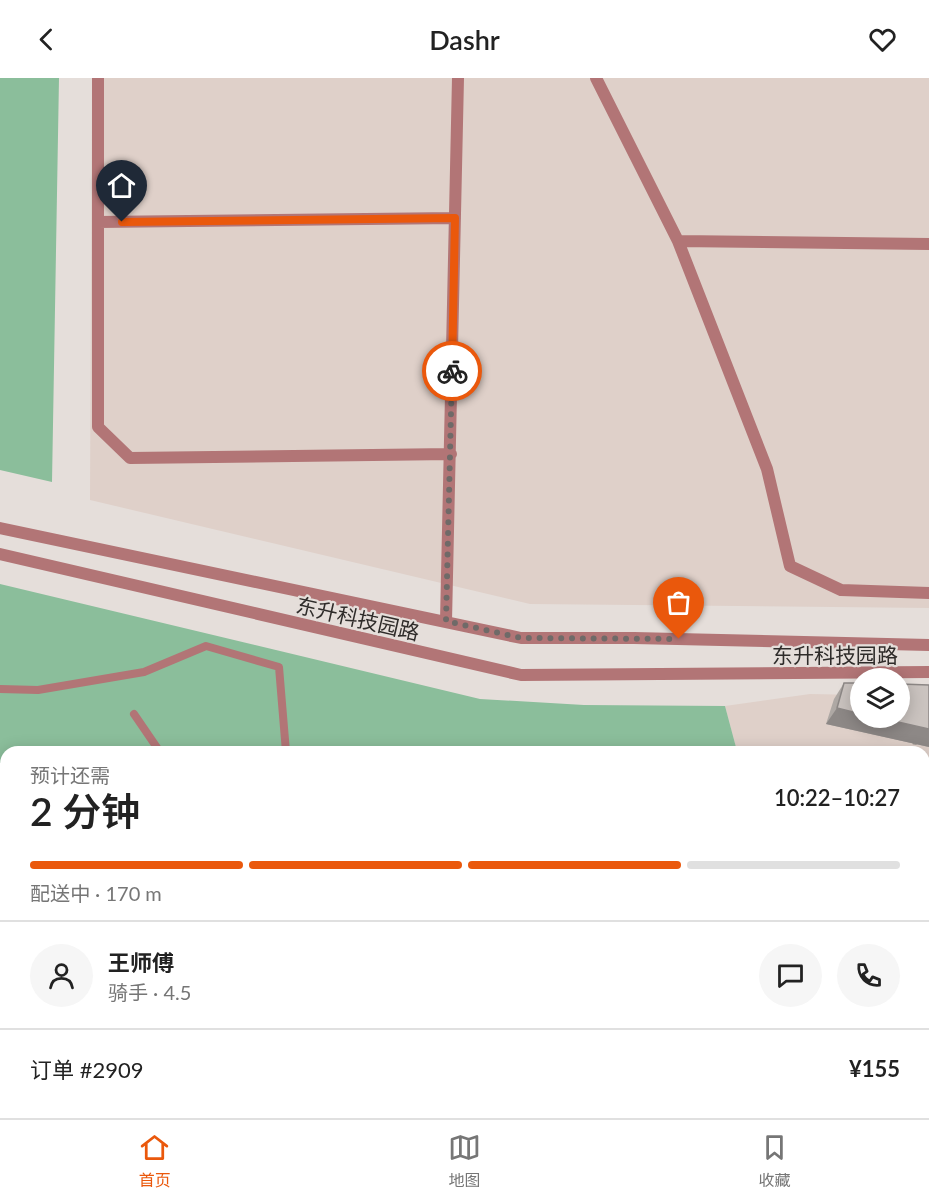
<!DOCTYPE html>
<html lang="zh">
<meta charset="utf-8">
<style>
body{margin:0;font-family:Lato,"Noto Sans SC",sans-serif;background:#f6f6f6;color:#222;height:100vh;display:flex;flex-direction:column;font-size:22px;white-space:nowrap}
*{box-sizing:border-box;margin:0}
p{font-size:20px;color:#767676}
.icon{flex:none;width:33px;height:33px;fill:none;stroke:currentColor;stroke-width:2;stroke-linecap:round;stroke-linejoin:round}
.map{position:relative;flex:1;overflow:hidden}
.side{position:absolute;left:0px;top:668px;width:930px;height:374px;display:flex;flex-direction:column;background:#fff;border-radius:18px 18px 0 0;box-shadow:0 3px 15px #0003}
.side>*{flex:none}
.fabs{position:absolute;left:850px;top:590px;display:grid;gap:12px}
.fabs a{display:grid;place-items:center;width:60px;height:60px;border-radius:50%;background:#fff;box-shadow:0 3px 15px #0003;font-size:30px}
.pin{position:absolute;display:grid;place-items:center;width:51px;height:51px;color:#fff;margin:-62px -26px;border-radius:50% 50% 50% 0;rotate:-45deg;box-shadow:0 0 6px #0007}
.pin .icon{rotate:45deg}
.courier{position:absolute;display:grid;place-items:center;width:60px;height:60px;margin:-30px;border:4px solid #ea580c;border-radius:50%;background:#fff;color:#222;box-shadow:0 2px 8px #0007}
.summary em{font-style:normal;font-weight:600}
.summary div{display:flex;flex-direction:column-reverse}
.summary{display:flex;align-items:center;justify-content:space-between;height:102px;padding:0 30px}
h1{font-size:39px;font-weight:600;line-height:45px}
.bar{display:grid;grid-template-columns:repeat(4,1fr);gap:9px 6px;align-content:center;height:72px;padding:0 30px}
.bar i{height:8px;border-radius:4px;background:#e0e0e0}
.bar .current{background:#ea580c}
.bar p{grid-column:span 4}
.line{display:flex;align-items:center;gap:15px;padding:0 30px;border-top:2px solid #e0e0e0}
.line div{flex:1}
.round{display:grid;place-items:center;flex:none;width:63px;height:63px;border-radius:32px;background:#f6f6f6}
header{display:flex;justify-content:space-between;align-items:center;height:78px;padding:0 30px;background:#fff;font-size:27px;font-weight:600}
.dock{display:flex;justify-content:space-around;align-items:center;height:84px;border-top:2px solid #e0e0e0;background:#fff;font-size:16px;color:#767676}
.dock a{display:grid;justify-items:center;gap:3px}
.dock .current{color:#ea580c}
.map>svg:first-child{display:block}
.built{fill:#dfd0c9}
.green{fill:#8bbe9b}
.water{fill:#618ccf}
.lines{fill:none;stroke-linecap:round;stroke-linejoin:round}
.stream{stroke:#618ccf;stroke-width:6}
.path{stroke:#85807d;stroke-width:4;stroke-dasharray:3 4.5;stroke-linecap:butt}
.service{stroke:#b27576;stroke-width:8}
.minor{stroke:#b27576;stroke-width:12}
.tertiary{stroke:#b27576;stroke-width:12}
.wall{fill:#aea8a4}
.shaded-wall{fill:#8d8886}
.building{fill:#cac3bf;stroke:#8d8886;stroke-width:1.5}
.done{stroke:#6f6a68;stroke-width:6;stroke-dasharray:0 10.8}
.route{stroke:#ea580c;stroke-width:8}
.labels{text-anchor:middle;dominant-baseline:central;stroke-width:4.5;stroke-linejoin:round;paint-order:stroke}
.street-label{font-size:21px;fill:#2f2c2a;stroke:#e5deda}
</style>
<header><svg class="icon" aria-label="back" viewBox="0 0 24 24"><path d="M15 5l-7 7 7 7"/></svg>Dashr<svg class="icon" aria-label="heart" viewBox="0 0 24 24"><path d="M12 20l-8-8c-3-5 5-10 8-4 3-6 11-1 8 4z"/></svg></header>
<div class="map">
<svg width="929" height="1040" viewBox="0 0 929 1040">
<rect width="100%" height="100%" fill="#e5deda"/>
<path class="built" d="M92 0H929V530L530 526 90 422Z
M810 616 861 617V639H900L929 619V1040H0V708H6V1035H924V674L737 673 725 628Z"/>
<path class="green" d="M0 0H59L52 404 0 392Z
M0 506 480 621 584 627 725 628 737 673 6 674V708H0Z"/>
<path class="water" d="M926 920H929V972H926L924 969Z"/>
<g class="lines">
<path class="stream" d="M0 762 6 761"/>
<path class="path" d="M914 674 915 662
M924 722H929
M0 735H6
M924 828H929
M924 876 929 881
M924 912 929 903"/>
<path class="service" d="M0 611 38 612 144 594 206 568 279 589 286 674
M134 636 160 674
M924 783H929
M0 878H6
M0 960 6 961
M924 992 929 993
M36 1040V1035
M375 1040 376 1035
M663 1040V1035
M840 1040V1035"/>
<path class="minor" d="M98 0V349L130 380 451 376
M596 0 678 163 929 166
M98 144 455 140
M678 163 767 391 790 488 841 512 929 515
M446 543 458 0"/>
<path class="tertiary" d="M0 450 521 560H634L929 567
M0 476 521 597 929 594"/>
</g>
<path class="wall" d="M844 605 929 607V669L826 646 834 621Z
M64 1035H362V1040H64Z
M581 1035H631V1040H581Z
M701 1035H785V1040H701Z
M855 1035H924L929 1040H854Z"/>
<path class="shaded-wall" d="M837 630 861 636V639H876L929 651V669L826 646Z
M924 712H929V717L924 716Z"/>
<path class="building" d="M844 605H861V636L837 630Z
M900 606 929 607V651L876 639H900Z
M924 683 929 684V712H924Z
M0 964 6 965V1035H8V1040H0Z
M924 1008H929V1040H864V1035H924Z
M74 1035H362V1040H74Z
M591 1035H631V1040H591Z
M711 1035H785V1040H710Z"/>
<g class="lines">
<path class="done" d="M452 293 446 543 521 560 679 561"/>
<path class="route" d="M122 144 455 140 452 293"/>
</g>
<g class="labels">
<g class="street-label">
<text transform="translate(358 540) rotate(13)">东升科技园路</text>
<text x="835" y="576">东升科技园路</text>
</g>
</g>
</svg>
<div class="fabs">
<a><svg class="icon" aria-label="layers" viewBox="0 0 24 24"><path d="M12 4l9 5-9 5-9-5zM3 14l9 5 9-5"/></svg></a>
</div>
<div class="pin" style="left:679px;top:561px;background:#ea580c"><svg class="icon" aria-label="bag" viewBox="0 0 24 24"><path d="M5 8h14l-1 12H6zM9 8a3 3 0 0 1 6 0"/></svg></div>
<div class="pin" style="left:122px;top:144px;background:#1f2937"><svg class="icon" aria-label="home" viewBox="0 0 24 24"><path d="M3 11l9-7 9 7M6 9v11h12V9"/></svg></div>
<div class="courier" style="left:452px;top:293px"><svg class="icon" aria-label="bike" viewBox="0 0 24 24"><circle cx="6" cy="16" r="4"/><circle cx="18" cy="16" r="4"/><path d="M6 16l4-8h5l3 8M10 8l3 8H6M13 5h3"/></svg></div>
<section class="side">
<div class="summary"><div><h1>2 分钟</h1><p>预计还需</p></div><em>10:22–10:27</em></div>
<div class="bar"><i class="current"></i><i class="current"></i><i class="current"></i><i></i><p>配送中 · 170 m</p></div>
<div class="line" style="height:108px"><a class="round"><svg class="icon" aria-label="person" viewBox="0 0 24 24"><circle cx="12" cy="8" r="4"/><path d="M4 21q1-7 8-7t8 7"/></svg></a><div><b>王师傅</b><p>骑手 · 4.5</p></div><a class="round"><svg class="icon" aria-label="chat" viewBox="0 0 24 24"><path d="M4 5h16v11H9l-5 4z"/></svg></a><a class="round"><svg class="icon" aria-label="phone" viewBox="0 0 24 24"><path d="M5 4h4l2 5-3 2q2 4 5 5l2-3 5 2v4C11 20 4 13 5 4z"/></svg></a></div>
<div class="line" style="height:78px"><div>订单 #2909</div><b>¥155</b></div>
</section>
</div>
<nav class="dock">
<a class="current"><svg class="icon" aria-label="home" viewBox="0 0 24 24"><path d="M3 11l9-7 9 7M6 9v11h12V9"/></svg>首页</a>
<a><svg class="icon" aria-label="map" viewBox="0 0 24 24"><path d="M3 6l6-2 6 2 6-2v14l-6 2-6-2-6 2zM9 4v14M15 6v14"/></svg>地图</a>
<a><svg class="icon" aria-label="saved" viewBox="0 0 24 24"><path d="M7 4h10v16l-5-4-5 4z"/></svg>收藏</a>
</nav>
